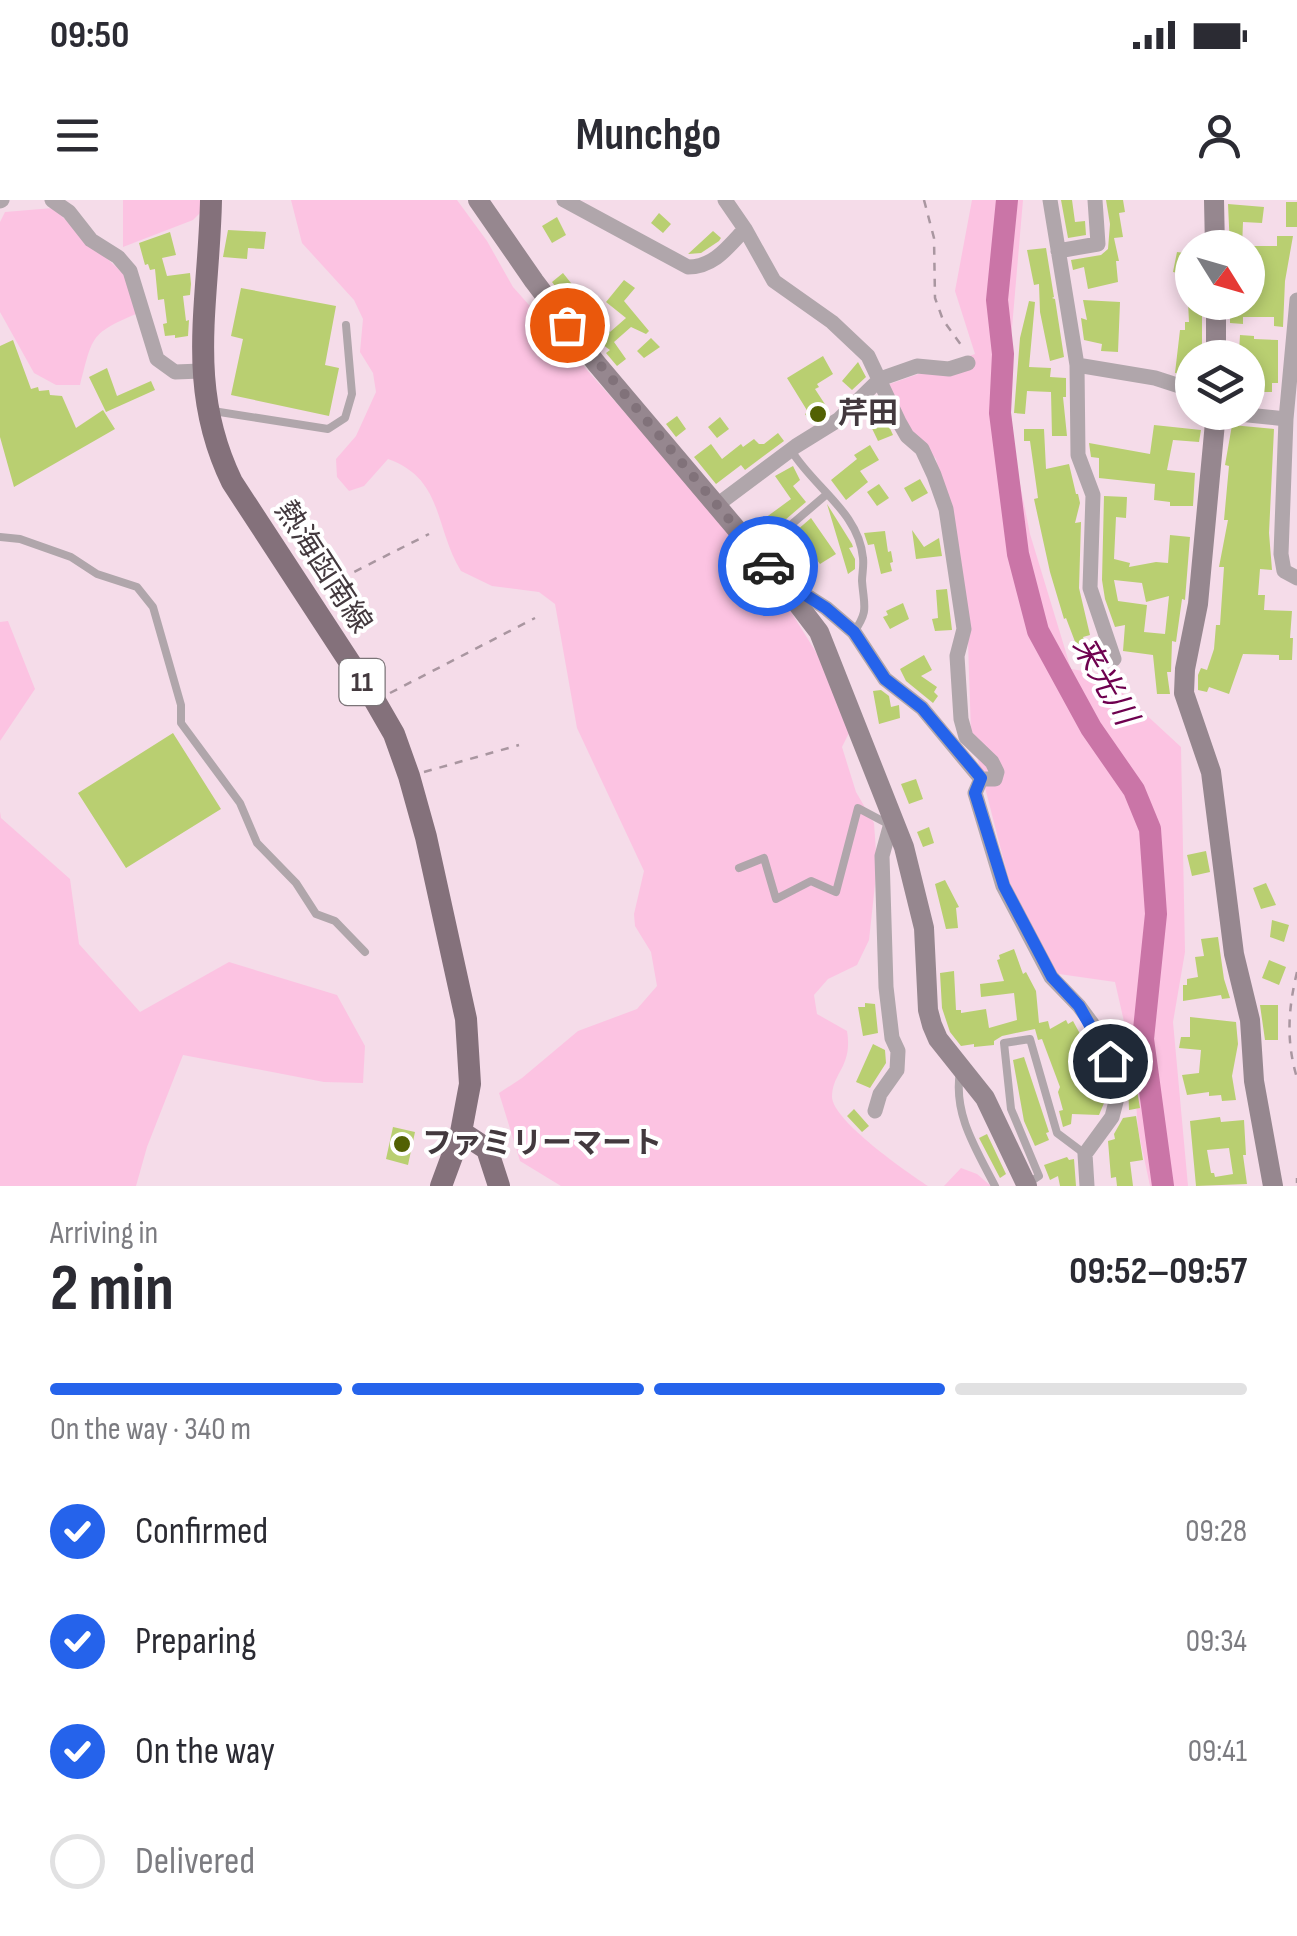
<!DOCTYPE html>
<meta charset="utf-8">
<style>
body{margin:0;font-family:"Sofia Sans Condensed","Noto Sans JP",sans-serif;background:#f7f7f7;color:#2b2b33;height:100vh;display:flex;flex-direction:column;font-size:38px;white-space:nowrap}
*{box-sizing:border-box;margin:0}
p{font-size:32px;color:#7c7c81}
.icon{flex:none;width:55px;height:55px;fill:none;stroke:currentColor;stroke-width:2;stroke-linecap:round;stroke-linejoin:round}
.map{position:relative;height:986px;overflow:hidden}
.drawer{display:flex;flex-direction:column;background:#fff;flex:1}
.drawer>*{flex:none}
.needle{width:65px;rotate:127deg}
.fabs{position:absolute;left:1175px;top:30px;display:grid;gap:20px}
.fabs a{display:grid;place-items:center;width:90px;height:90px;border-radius:50%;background:#fff;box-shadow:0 5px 15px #0003;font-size:50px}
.pin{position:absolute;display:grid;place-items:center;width:85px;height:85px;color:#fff;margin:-42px;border:5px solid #fff;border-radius:50%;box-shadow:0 2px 10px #0007}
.courier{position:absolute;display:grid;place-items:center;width:100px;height:100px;margin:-50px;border:8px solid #2563eb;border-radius:50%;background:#fff;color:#222;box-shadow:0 2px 12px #0007}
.head em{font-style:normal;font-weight:700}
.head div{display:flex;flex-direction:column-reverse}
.head{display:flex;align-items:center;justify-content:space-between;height:170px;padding:0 50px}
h1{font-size:65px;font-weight:700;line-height:75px}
.bar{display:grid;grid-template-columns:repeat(4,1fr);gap:15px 10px;align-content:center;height:120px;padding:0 50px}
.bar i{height:12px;border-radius:8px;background:#e1e1e2}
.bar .current{background:#2563eb}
.bar p{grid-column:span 4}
ol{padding:0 50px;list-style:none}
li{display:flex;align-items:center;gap:30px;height:110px}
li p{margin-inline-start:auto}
li .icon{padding:10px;border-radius:50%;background:#2563eb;color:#fff;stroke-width:4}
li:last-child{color:#7c7c81}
li i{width:55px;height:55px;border:5px solid #e1e1e2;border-radius:50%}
.status{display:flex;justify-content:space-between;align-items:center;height:70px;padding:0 50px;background:#fff;direction:ltr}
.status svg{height:28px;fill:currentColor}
header{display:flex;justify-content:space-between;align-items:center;height:130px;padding:0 50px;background:#fff;font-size:45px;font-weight:700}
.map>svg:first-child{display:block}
.green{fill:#fcc3e2}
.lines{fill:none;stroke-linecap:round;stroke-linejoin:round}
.river{stroke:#ca75a7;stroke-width:22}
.building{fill:#b9cf71;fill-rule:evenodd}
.path{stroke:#a996a0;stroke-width:2.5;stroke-dasharray:8 8;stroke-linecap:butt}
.lane{stroke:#b0a6ab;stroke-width:8}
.street{stroke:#b0a6ab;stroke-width:15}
.secondary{stroke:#96878f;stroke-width:20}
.primary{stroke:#84717b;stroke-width:22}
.done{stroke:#81727a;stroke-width:10;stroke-dasharray:0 18}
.route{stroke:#2563eb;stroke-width:12}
.poi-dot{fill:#526103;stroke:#fff;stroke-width:4}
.labels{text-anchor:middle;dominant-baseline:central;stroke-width:8;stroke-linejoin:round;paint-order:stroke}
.shield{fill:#fff;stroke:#7b7478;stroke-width:2.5}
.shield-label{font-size:28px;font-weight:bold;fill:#43393e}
.poi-label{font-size:30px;font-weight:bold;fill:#43393e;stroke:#fff;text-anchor:start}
.street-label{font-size:30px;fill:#43393e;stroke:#fff}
.water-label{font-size:32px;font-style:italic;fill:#6e014f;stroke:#fff}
</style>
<div class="status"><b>09:50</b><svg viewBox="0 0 49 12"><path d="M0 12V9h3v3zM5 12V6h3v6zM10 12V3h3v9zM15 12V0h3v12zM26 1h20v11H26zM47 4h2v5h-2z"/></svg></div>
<header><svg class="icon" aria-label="menu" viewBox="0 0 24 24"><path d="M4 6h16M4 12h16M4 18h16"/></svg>Munchgo<svg class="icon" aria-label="person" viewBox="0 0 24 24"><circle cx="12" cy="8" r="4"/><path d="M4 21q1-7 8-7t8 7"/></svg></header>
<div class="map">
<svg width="1297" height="986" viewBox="0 0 1297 986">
<rect width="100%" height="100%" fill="#f5dce9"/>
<path class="green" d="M123 0H213L193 20 123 47Z
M291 0H457L487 41 513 87 726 326 791 412 829 473 850 531 842 547 856 592 874 623 877 666 869 740 857 765 828 779 814 795 817 814 847 831C853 867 832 872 832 897 833 921 908 973 928 986H561L520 961 499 893 522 878 578 831 637 809 657 786 651 752 635 726 634 714 644 671 577 528 555 404 539 392 492 386 461 371C434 327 444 279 388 259L364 286 349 291 337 277 336 259 356 236 376 192 373 173 360 152 363 119 354 100 302 43Z
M972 0H1023L1005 209 1030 334 1071 469 1102 474 1181 547 1185 752 1173 822 1188 986H1150L1138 929 1133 861 1115 782 1052 773 1009 681 971 533 967 412 936 259 911 230 887 185 975 154 955 91Z
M53 8 129 79 136 114C89 134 93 137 80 185H56L34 173 0 112V22L5 12Z
M8 421 35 489 0 541V422Z
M0 612 1 618 70 679 79 744 140 812 229 762 337 795 365 846 363 883 324 882 183 855 147 947 136 986H0Z
M961 968 977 974 991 986H944Z"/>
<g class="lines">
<path class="river" d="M1007 0 997 100 1003 154 1000 213 1018 354 1038 431 1091 528 1134 590 1150 629 1156 714 1143 839 1163 986"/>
</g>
<path class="building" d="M1061 0H1072L1075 22 1085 21 1086 35 1068 38Z
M1106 0H1123L1125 12 1119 13 1123 37 1114 38 1119 61H1116L1118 82 1088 89 1084 67 1073 70 1071 60 1101 55 1108 49 1110 24Z
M1286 2H1297V27H1286Z
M1228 4 1264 7 1262 23 1243 22 1242 48H1230Z
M659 13 671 24 663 33 651 23Z
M557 17 566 35 552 43 542 26Z
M228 30 266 32 264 49 248 48 247 59 223 57Z
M713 31 721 38 719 41 701 53 688 54Z
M170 32 176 55 162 58 167 76 190 73 191 84 190 95 183 96 186 121 189 120 188 136 175 138V135L165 136 163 124 167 123 164 99 158 100 155 69 150 70 148 64 145 65 139 43Z
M1277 36H1293L1285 81 1283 127 1274 126V117H1243V124L1230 123V102H1251L1252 62H1248V46H1277Z
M1046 48 1054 97 1052 98 1055 99 1064 157 1050 161 1040 112 1039 84 1034 85 1027 50Z
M1177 52 1192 54 1188 75 1173 72Z
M563 73 610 132 626 118 606 102 624 80 635 88 624 101 649 131 646 134 631 127 614 142 626 159 617 166 606 153 610 150 595 139 552 82Z
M241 88 336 106 325 165 339 168 329 216 231 195 243 139 231 136Z
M1083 100 1120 102 1118 152 1101 151 1102 144 1084 140 1081 118 1087 120Z
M1029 101 1035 102 1029 167 1051 168 1050 177 1066 178V197H1063L1067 236H1052L1051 192 1027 191 1025 214 1014 213 1020 138Z
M1188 102H1202V157H1192V176L1175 173 1180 130H1185V122H1189Z
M1240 135 1254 136V139L1278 140V183H1272V192H1261V182L1248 181V158H1241L1239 152Z
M651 138 660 147 644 158 637 151Z
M13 140 31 189 38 187 39 191 49 190 50 195 62 196 76 228 103 210 115 229 14 287 0 237V146Z
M823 156 833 174 817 184 819 187 815 189 830 212 811 223 805 214 808 212 787 178Z
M858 162 866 177 852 190 842 181Z
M107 168 117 196 151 181 155 190 106 212 89 177Z
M882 211 893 235 878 241 867 218Z
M677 216 686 229 676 237 666 224Z
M720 217 729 229 717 238 708 227Z
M1154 225 1201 230 1199 242 1173 240 1167 270 1195 273 1193 306H1170V302L1154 300 1155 284 1099 278V258L1091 257 1089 243 1150 254Z
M1232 225 1274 229 1269 333 1272 370 1260 369 1258 395H1265L1264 410 1292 411 1290 438H1293L1292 460H1279V455L1243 454 1229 494 1209 487 1207 492 1198 490V475L1201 468 1207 470 1214 449 1216 425H1220L1224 367H1219L1228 320H1224L1229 266 1225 265Z
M1024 229H1044L1046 269 1069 264 1076 294H1078L1080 303 1075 323 1081 322 1079 388 1090 435 1083 437 1091 456 1082 460 1066 418 1064 419 1050 372 1034 299 1038 298 1030 241H1024Z
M778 233 784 241 745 270 741 265 716 284 694 257 711 244 722 259 741 244 743 247 754 239 759 244H764Z
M870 245 879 260 860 271 868 282 846 300 831 280 857 259 854 255Z
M793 266 800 280 793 286 806 302 763 339 753 327 791 299 775 276Z
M920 279 928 293 912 302 904 288Z
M879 284 889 298 877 306 867 292Z
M1104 296 1127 297 1126 318 1116 317 1114 359 1130 363 1129 367 1156 362 1168 363 1170 335 1190 337 1185 400 1182 399 1176 442 1172 441 1171 472H1167L1170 494H1157L1153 455 1123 451 1125 425 1115 427 1105 399 1102 380ZM1114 380 1142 383 1146 402 1169 396 1165 434 1144 432 1147 405 1118 401Z
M827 304 852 344 853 347 849 348 855 359V369L848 374Z
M811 318 836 354 820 364 796 331Z
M912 330 924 347 939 338 942 356 916 359Z
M885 331 888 352 891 351 893 362 890 363 892 371 881 374 874 344 868 345 864 333Z
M947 389 952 430 935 431 932 419 938 418 936 390Z
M903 403 909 419 890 429 883 417 888 415 886 411Z
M924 455 932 470 921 476 937 487 934 492 938 496 933 503 906 481 900 469Z
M881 490 889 496 891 507 899 505 900 518 879 524 873 491Z
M173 533 221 609 126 668 78 593Z
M916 579 923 599 909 604 901 584Z
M929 627 934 643 923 647 917 632Z
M1206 651 1210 672 1192 676 1187 655Z
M945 680 959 707 956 708 958 728 946 729 935 684Z
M1266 683 1276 705 1261 709 1253 688Z
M1272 720 1289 725 1284 742 1270 737Z
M1218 737 1224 779 1230 798 1222 799 1221 795 1183 801V785H1187V779L1198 777 1195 757 1204 756 1201 739Z
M1014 749 1023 774 1026 772 1036 791 1039 823 1048 821 1050 829 1066 820 1068 824 1073 821 1096 863 1104 903 1099 915 1072 914 1071 924 1063 927 1059 911 1063 910 1058 892 1060 887 1042 839 1038 840 1035 829 1002 836 994 841V845L974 847V844L961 846 950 832 942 808 940 773 954 771 956 810H961V813L986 809 989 828 1017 820 1014 793 981 797 980 784 1004 781 997 760 1000 759 999 755Z
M1269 760 1286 767 1279 785 1262 778Z
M865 803 875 804 878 833 863 836 858 807H865Z
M1260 805H1278V840H1265Z
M1190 817 1236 822 1238 844 1232 876 1236 900 1222 901 1221 895 1209 896V892L1187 895 1182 875 1199 873 1201 850 1179 848 1181 837H1190Z
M873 844 885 850 886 863 870 888 856 882Z
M1024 857 1049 932 1046 933 1049 940 1035 946 1024 921 1015 871 1013 860Z
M1135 879 1140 908 1129 910 1128 881Z
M854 909 869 926 862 932 847 916Z
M1136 916 1143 960 1130 962 1133 986H1117L1116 977 1111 978 1108 941 1115 939 1114 934 1123 918Z
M1220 917 1221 922 1244 920 1246 955H1243L1247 984 1196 986 1190 921ZM1229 948 1233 974 1215 977 1214 973H1211L1207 950Z
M393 927 415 932 408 965 386 959Z
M987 934 1006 974 1000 978 979 938Z
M1067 957 1069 960 1074 959 1076 986H1060L1058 976 1050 980 1044 965Z"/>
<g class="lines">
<path class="path" d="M924 0 934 38 935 98 943 120 964 149
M299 350C314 364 328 379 350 374L429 334
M390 493 535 418
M424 572 519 545
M1297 772C1288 810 1286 841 1297 878
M1297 978V983"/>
<path class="lane" d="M213 211 328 229 345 218 352 194 346 125
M791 250C813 287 859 312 863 358 864 366 862 374 862 381 864 407 869 410 854 432
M0 337 20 339 71 357 97 374 137 387 153 407 181 505V523L240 603 257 643 296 683 316 714 335 721 365 752
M758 353 827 294
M739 668 764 658 776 699 811 681 836 692 858 608 890 625
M960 872C953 914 976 949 995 986
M1027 984 1039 976 1011 909 1004 843 1030 839 1057 933 1085 954"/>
<path class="street" d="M52 0 69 12 91 40 118 57 130 71 157 159 175 172 201 171
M564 0 688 67C714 67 728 47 745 29
M725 0 745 29 774 81 832 122 868 156 899 222 907 236 922 249 934 275 946 309 964 429 957 456 961 519 966 537 992 562 997 572 995 579H981L922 508 885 479 854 432 826 408 785 382
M1050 0 1077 165 1078 255 1093 295 1090 388 1114 459
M0 1 2 0
M1058 51 1098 44 1095 0
M1297 100 1286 219 1281 354 1284 371 1297 378
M1077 165 1155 178 1192 190
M1219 212 1286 219
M717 305 796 246 838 220 880 179 917 166 949 169 968 163
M981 579 975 593 1003 686 1051 777 1079 806 1093 825 1116 879 1118 894 1112 917 1085 954 1087 986
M875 911 880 894 897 870 898 851 892 838 886 787 882 656 893 616"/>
<path class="secondary" d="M478 0 534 81 596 163 777 377 819 432 904 647 924 728 928 810 932 825 938 839 985 898 1027 986
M1214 0 1215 48
M1216 102V158
M1216 212 1198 404 1185 469 1184 493 1211 572 1234 754 1250 820 1254 881 1273 986"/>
<path class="primary" d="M211 0C209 103 185 185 232 282L375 501 394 534 409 576 426 637 466 819 470 884 461 932 441 986
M461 932 487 949 499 986"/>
</g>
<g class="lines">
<path class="done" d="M567 125 768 366"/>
<path class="route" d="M768 366 777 377 826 408 854 432 885 479 922 508 981 578 975 593 1004 686 1052 777 1079 806 1110 861"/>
</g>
<g class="poi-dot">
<circle cx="818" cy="214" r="10"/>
<circle cx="402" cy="944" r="10"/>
</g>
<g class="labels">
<rect class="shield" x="339.5" y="459" width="45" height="46" rx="8"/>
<g class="shield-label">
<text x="362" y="482">11</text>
</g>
<g class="poi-label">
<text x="838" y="214">芹田</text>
<text x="422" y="944">ファミリーマート</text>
</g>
<g class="street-label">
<text transform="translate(323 367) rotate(57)">熱海函南線</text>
</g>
<g class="water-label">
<text transform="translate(1104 481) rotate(60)">来光川</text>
</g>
</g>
</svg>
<div class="fabs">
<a><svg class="needle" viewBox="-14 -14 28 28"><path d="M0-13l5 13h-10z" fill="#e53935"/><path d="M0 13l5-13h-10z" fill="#7c7c81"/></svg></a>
<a><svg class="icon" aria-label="layers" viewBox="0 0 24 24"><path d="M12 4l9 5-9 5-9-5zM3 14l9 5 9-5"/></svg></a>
</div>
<div class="pin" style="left:567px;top:125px;background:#ea580c"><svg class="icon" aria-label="bag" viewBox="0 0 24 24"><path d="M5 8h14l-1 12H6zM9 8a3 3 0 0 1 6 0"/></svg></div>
<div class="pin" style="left:1110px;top:861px;background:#1f2937"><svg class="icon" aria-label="home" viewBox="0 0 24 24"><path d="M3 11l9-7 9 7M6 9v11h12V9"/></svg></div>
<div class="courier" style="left:768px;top:366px"><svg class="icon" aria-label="car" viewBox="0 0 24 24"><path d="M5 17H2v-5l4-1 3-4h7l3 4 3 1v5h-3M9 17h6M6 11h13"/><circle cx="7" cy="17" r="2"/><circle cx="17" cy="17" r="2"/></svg></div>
</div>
<section class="drawer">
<div class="head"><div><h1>2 min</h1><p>Arriving in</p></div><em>09:52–09:57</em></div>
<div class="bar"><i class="current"></i><i class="current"></i><i class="current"></i><i></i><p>On the way · 340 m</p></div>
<ol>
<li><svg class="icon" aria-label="check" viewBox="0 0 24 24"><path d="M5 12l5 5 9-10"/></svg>Confirmed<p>09:28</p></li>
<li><svg class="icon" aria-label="check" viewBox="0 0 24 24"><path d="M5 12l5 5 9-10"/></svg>Preparing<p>09:34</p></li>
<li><svg class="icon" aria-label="check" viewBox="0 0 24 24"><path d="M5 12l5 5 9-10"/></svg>On the way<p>09:41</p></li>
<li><i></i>Delivered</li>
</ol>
</section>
